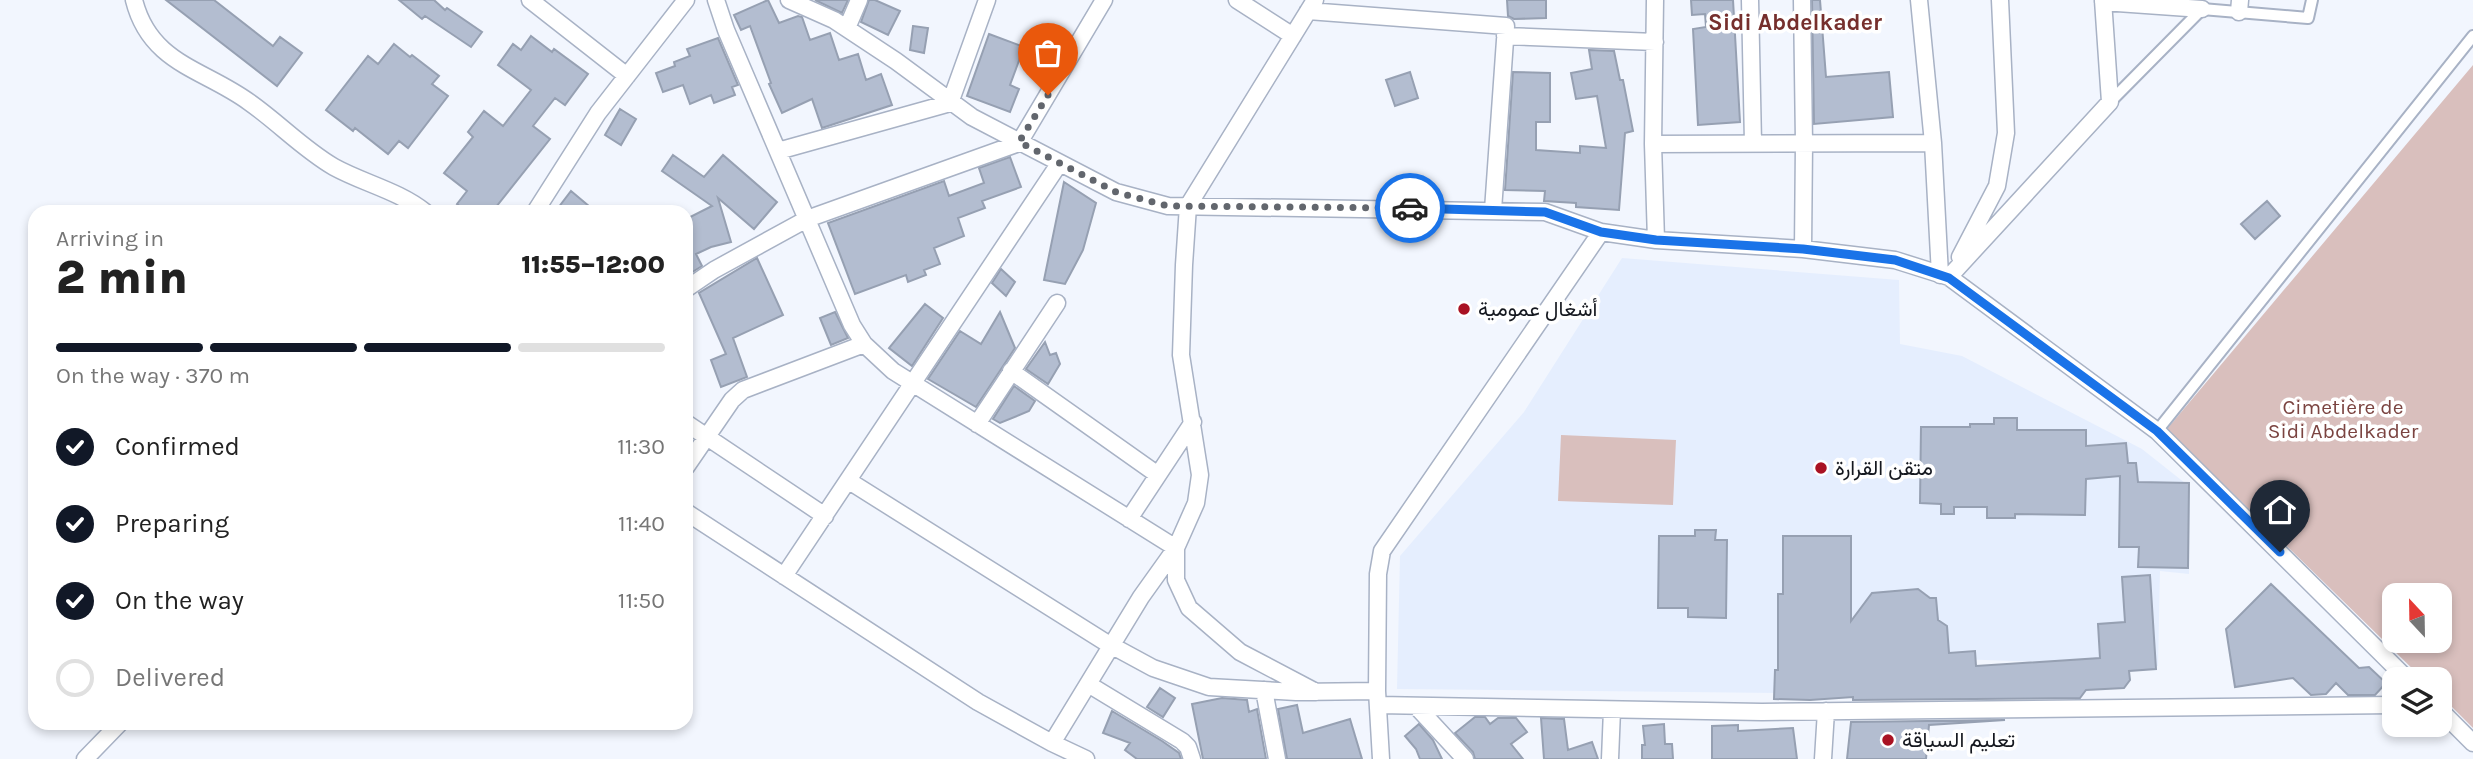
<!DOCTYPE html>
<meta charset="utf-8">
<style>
body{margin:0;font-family:Karla,Vazirmatn,sans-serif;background:#f6f6f6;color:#222;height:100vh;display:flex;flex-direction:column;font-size:26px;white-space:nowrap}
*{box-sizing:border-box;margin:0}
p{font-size:23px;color:#767676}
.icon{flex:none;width:38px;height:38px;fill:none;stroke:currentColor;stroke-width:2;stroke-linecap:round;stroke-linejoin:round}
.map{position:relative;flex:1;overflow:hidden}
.panel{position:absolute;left:28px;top:205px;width:665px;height:525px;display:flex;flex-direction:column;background:#fff;border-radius:21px;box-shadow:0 4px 10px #0003}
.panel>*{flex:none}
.needle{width:46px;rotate:338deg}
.tools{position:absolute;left:2382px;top:583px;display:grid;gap:14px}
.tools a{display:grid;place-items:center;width:70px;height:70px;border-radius:14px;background:#fff;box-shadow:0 4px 10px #0003;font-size:35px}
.pin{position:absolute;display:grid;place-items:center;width:60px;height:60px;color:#fff;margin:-72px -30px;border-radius:50% 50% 50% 0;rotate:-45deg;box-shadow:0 0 7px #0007}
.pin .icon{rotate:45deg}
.courier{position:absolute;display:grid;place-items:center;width:70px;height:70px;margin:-35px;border:5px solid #1a73e8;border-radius:50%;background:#fff;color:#222;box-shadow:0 2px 9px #0007}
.summary em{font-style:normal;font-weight:800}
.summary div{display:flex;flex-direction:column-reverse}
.summary{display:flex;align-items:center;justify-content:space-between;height:119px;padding:0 28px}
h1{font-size:46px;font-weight:800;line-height:52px}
.bar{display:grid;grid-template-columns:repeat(4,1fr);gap:10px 7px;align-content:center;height:84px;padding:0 28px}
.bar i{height:9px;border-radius:5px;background:#e0e0e0}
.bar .on{background:#111827}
.bar p{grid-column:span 4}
ol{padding:0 28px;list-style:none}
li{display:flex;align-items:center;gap:21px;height:77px}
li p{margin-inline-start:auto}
li .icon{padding:7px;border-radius:50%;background:#111827;color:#fff;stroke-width:4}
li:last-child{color:#767676}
li i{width:38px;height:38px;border:4px solid #e0e0e0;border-radius:50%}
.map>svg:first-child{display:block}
.built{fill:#e5eefe}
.green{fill:#d9bfbd;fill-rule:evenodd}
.building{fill:#b3bdd0;stroke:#96a0b2;stroke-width:2}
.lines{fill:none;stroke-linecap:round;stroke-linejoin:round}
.pedestrian-casing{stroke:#a8b2c5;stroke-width:14}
.minor-casing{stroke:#a8b2c5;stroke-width:19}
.pedestrian{stroke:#fff;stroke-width:10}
.minor{stroke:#fff;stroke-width:16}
.done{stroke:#62666d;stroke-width:7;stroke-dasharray:0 12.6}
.route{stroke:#1a73e8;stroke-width:9}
.poi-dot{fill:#a91223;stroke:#fff;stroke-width:2.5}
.labels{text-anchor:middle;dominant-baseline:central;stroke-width:7;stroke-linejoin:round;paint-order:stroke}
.poi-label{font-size:21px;fill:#15181f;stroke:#fff;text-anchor:start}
.park-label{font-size:21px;fill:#7b4441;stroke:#fff}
.neighbourhood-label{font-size:23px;font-weight:bold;fill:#762f2d;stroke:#fff}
</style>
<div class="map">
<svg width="2473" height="759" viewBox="0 0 2473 759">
<rect width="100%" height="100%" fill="#f2f6fe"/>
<path class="built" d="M1622 258 1899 280 1900 344 1962 356 2142 449 2190 487 2189 574 2160 571 2158 666 1873 656 1869 672 1778 668 1777 693 1397 689 1400 556 1524 412Z"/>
<path class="green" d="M2473 65V728L2440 695V679H2423L2167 429ZM2394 595H2440V640H2394Z
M1561 435 1676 440 1673 505 1558 501Z"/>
<path class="building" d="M166 0H214L273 46 280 37 302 53 277 86Z
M399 0H434L445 10 447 8 482 32 471 47 425 16 422 19Z
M768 0 779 23 798 16 802 17 810 40 830 33 839 60 858 54 866 80 881 74 892 105 822 128 812 99 782 113 769 84 771 83 750 26 741 30 734 15Z
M815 0H848L842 13Z
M869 0H875L900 11 888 35 861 22Z
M1507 0H1546V18L1514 19 1508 16Z
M1691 0H1733L1740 122 1698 125 1693 29 1706 27 1705 14 1692 15Z
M1812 0H1820L1826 77 1889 72 1893 117 1814 124Z
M913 26 928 28 924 53 910 50Z
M989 34 1024 47 1010 85 1019 89 1010 112 967 96Z
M531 36 552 52 554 49 588 74 565 105 555 98 533 126 550 139 492 212H467L457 204 467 191 444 173 473 137 468 132 484 111 503 126 531 90 498 65 513 44 521 50Z
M718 38 738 85 732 87 735 95 714 103 711 95 690 104 683 85 663 92 656 73 675 66 674 62 690 56 687 49Z
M394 44 410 57 412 55 439 76 432 84 448 96 408 148 399 141 388 154 355 128 353 131 326 110 368 56 378 64Z
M1589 50 1614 51 1620 80H1623L1633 131 1625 133 1619 210 1576 207V203L1544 201 1545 191 1505 190 1513 72 1550 73V122H1536V150L1580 153V146L1606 148 1597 96 1576 99 1571 73 1592 69Z
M1410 72 1418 98 1395 106 1386 80Z
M620 109 636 119 621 145 605 135Z
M673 155 704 177 723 155 777 202 754 229 718 198 731 242 711 247 696 254 702 266 686 276V219L712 206 662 171Z
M1010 157 1021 187 982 201 985 208 958 218 964 236 934 248 940 264 924 270 926 275 908 282 906 275 855 294 828 223 944 181 949 196 984 183 979 168Z
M1064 182 1096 203 1083 250 1065 284 1044 280Z
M571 191 596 212H555Z
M2267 201 2280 216 2255 239 2241 224Z
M757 258 783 315 733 338 747 377 721 387 711 360 726 354 699 293Z
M1001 269 1015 282 1006 296 992 283Z
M925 304 943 318 912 366 889 348Z
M835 312 848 338 831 345 820 318Z
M1000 312 1015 348 976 407 928 379 960 331 981 344Z
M1045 342 1050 355 1056 353 1060 364 1048 384 1026 369Z
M1014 386 1035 401 1029 411 1000 423 993 419Z
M1994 418H2017V430H2086V446L2126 443 2128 463H2136L2138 482 2189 483 2188 568 2138 567 2139 547H2119L2120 476 2086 479 2085 515 2015 514V518H1987V507H1954V514H1941V504L1920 503 1921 427H1970V424H1994Z
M1695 530H1716L1715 540H1727L1726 618 1688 617V608H1658L1659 536H1695Z
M1783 536H1851V621L1872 593 1918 589 1930 598H1936L1938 620 1947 626 1949 653 1975 651 1976 666 2100 658 2098 624 2125 622 2122 577 2150 575 2156 669 2129 671 2130 680 2124 688 2086 690 2080 698 1853 700V697L1810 700 1774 699 1775 670H1778V594H1783Z
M2271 584 2359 668 2369 667 2386 683 2375 695H2348L2336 683 2326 694 2311 695 2293 678 2235 687 2226 629Z
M1160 688 1175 698 1163 717 1147 707Z
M1222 698 1247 700 1249 712 1257 709 1266 759H1203L1192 704Z
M1297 705 1303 733 1350 719 1362 759H1287L1278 709Z
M1112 711 1162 741 1179 753 1181 759H1137L1125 750 1130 743 1103 733Z
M1475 717H1485L1490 724 1498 718H1516L1527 732 1511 744 1523 759H1475L1473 752 1455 733Z
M1541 718 1564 719 1568 750 1592 742 1598 759H1544Z
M2005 720 1929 725 1926 759H1847L1851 722Z
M1419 724 1433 740 1442 759H1420L1416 749 1405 736Z
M1664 724 1665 744H1672L1673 759H1642V745H1645L1643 726Z
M1738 725V731L1793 728 1797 759H1712V726Z"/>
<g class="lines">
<g class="pedestrian-casing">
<path id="pedestrian" d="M2110 102 2202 9 2308 18 2312 0
M2157 431 2473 36"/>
</g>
<g class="minor-casing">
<path id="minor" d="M134 0C150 64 204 69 249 102 279 123 303 149 334 167 363 183 399 191 425 212
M530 0 627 76
M716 0 726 30 852 325 864 344 893 371 1176 548 1141 597 1052 743
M789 0 834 20 896 61 972 117 1116 192 1168 206 1545 212 1601 232 1656 240 1803 249 1895 260 1949 277 2157 431 2407 679
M1237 0 1293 36
M1315 0 1188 206 1184 265 1181 355 1200 475 1196 503 1176 548V580L1189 608 1240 652 1316 692
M1655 0 1653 144 1656 240
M1750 0 1753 143
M1802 0 1804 143 1803 249
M1919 0 1933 143 1940 275
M2103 2 2202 9
M1308 11 1506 26 1493 210
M2239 12 2240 0
M847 28 859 0
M1505 36 1655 42
M1653 144 1933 143
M778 151 950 103 987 0
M535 212 598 113 686 0
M1960 257 1997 186 2006 133 2000 0
M1949 277 2110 102 2103 0
M686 289 714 270 807 219 1019 143 1104 0
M1011 371 1158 475
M686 423 825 516
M977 424 1057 303
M686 467 732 400 743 390 864 344
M849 481 1105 642 1153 668 1209 687 1296 692 1377 691
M686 512 978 702 1052 743 1086 759
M1129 519 1193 422
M784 576 1059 164
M1088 684 1182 741 1188 747 1192 759
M1264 690 1277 759
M1379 705 1762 712 2394 705
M1417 707 1465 759
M2440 710 2473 743
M85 759 120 723
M1381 759 1377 691 1378 574 1382 551 1601 232
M1610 759 1612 710
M1823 759 1826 711"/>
</g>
<use href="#pedestrian" class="pedestrian"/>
<use href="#minor" class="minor"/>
</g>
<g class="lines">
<path class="done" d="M1048 95 1019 142 1116 192 1168 206 1410 208"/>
<path class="route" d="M1410 208 1545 212 1601 232 1656 240 1803 249 1895 260 1949 278 2157 431 2280 552"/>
</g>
<g class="poi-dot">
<circle cx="1464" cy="309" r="7"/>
<circle cx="1821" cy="468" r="7"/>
<circle cx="1888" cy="740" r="7"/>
</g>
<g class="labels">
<g class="poi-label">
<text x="1478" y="309">أشغال عمومية</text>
<text x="1835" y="468">متقن القرارة</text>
<text x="1902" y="740">تعليم السياقة</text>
</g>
<g class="park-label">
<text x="2343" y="407">Cimetière de<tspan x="2343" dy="24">Sidi Abdelkader</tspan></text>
</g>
<g class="neighbourhood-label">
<text x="1795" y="22">Sidi Abdelkader</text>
</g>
</g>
</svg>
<div class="tools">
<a><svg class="needle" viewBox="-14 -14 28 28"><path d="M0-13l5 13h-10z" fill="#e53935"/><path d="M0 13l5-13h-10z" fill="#767676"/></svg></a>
<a><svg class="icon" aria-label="layers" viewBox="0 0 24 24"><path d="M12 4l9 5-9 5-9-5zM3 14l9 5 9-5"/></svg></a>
</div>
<div class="pin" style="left:1048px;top:95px;background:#ea580c"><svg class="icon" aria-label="bag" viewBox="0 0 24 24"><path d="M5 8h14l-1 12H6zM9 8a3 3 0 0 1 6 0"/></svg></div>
<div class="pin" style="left:2280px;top:552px;background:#1f2937"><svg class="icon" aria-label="home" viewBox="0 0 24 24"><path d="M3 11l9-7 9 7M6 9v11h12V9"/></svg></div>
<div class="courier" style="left:1410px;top:208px"><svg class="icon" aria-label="car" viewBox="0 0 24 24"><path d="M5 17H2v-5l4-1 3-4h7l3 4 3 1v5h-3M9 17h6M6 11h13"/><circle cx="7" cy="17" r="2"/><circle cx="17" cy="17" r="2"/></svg></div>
<section class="panel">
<div class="summary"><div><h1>2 min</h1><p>Arriving in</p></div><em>11:55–12:00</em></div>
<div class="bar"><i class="on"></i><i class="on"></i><i class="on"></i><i></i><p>On the way · 370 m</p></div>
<ol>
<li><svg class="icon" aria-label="check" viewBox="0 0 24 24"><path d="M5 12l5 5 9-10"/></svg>Confirmed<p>11:30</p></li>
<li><svg class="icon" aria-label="check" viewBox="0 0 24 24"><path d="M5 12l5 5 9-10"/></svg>Preparing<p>11:40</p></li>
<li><svg class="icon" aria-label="check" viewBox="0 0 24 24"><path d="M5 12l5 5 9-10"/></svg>On the way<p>11:50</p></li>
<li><i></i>Delivered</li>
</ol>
</section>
</div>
